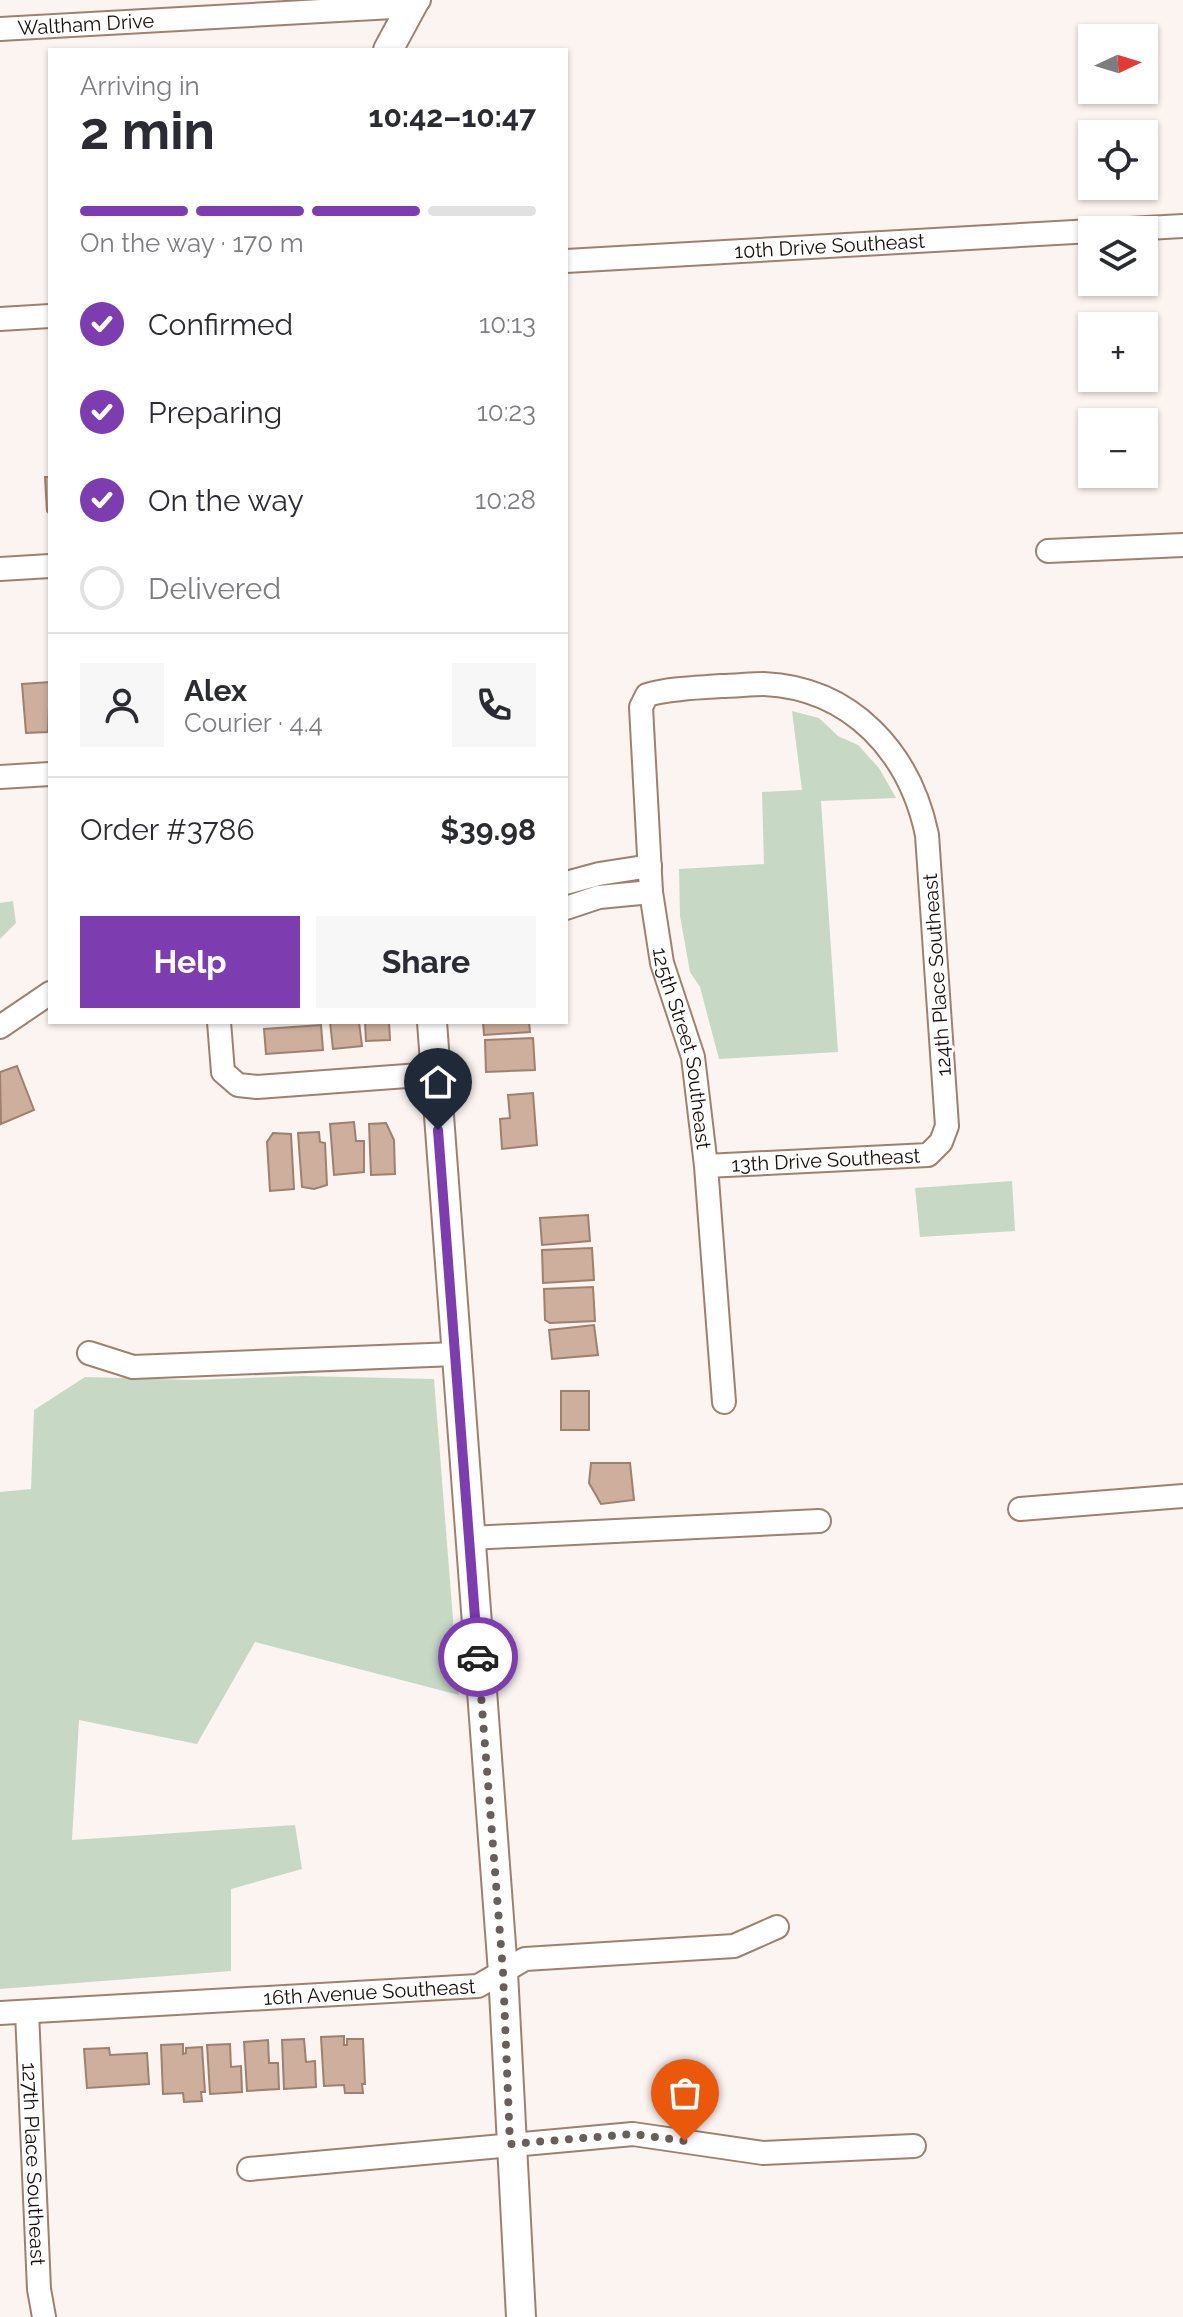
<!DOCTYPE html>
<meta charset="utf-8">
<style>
body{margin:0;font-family:Raleway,sans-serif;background:#f7f7f7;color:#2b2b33;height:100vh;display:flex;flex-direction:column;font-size:30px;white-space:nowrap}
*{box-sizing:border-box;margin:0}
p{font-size:26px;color:#7c7c81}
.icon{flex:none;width:44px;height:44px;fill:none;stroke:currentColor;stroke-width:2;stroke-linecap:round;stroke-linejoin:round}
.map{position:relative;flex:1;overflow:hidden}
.side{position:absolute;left:48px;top:48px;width:520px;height:976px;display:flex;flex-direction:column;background:#fff;border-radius:0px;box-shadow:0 2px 6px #0004}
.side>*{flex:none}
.needle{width:52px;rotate:86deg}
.buttons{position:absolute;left:1078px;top:24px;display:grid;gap:16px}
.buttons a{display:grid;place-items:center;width:80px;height:80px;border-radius:0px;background:#fff;box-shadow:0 2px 6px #0004;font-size:40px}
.pin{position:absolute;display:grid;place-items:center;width:68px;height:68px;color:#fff;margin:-82px -34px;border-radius:50% 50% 50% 0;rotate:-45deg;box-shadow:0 0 8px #0007}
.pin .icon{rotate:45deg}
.courier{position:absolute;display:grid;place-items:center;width:80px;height:80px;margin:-40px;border:6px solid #7d3db1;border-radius:50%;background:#fff;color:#222;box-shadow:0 2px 10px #0007}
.headline em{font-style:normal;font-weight:700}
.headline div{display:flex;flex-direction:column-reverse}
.headline{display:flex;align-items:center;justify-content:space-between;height:136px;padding:0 32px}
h1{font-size:52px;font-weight:700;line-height:60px}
.bar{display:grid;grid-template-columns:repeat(4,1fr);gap:12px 8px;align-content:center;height:96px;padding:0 32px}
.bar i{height:10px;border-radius:6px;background:#e1e1e2}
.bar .on{background:#7d3db1}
.bar p{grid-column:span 4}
.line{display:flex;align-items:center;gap:20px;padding:0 32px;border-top:2px solid #e1e1e2}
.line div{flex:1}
.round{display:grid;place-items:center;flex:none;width:84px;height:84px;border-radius:0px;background:#f7f7f7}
ol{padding:0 32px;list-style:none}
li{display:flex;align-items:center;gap:24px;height:88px}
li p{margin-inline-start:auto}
li .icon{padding:8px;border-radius:50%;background:#7d3db1;color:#fff;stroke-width:4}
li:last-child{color:#7c7c81}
li i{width:44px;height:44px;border:4px solid #e1e1e2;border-radius:50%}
.button{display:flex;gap:16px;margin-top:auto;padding:16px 32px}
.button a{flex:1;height:92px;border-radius:0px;background:#7d3db1;color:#fff;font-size:32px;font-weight:700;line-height:92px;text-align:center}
.button a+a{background:#f7f7f7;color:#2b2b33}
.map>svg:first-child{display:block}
.green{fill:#c7d9c4}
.building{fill:#ceae9c;stroke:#9e806f;stroke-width:2}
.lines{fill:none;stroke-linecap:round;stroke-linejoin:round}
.minor-casing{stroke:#9e806f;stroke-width:26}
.tertiary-casing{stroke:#9e806f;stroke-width:32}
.minor{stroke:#fff;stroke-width:22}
.tertiary{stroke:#fff;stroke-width:28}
.done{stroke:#685e5a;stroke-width:8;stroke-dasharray:0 14.4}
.route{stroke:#7d3db1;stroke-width:10}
.labels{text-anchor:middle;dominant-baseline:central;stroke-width:6;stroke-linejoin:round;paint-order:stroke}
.street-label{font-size:20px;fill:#190e08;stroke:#fff}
</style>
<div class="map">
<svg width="1183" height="2317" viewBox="0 0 1183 2317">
<rect width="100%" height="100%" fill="#fbf4f1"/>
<path class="green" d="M792 711 819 718 838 736 858 745 879 768 896 798 821 801 838 1052 719 1059 700 987 690 972 680 916 679 869 764 864 762 792 802 790Z
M13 901 16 923 0 939V903Z
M1012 1181 1015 1231 920 1237 915 1188Z
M302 1376 434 1379 459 1695 255 1642 197 1744 79 1720 72 1840 295 1825 302 1869 231 1889V1971L0 1989V1492L31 1489 34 1410 85 1377 191 1380Z"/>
<path class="building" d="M45 477H50V515L47 511Z
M50 682 48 732 26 733 22 684Z
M330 1022H359L362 1046 333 1049Z
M365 1022H389L390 1040 366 1041Z
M483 1022H529L530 1032 484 1035Z
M321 1025 323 1050 266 1054 264 1029Z
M533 1038 535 1070 486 1072 485 1040Z
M17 1066 34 1110 1 1124 0 1072Z
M533 1093 537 1145 502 1149 500 1119 510 1118 508 1095Z
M354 1122 356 1141H364V1172L334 1175 330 1124Z
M386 1123 394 1140 395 1174 371 1175 369 1124Z
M319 1132 320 1142 325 1143 327 1185 314 1189 302 1187 298 1133Z
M273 1133 291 1134 294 1189 270 1191 267 1142Z
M588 1215 590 1241 542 1245 540 1218Z
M592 1248 594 1280 543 1283 542 1250Z
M593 1287 595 1321 550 1323 545 1320 544 1289Z
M594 1325 598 1355 552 1359 549 1330Z
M561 1391H589V1430H561Z
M591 1463H630L634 1500 601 1504 589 1483Z
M344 2036V2045H347V2039H363L365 2084H362L363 2093H345L344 2085 324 2086 321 2037Z
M304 2039 306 2062 315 2061 316 2087 284 2089 282 2040Z
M268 2040 269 2063H278L279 2089 247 2091 244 2042Z
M183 2044V2054L186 2053V2048L202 2047 205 2092H201L202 2101 184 2102 183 2093 163 2094 161 2045Z
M230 2044 231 2067 241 2066 242 2092 210 2094 207 2045Z
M109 2048 110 2055 147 2053 149 2084 87 2088 84 2049Z"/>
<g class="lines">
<g class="minor-casing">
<g id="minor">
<path id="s1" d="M0 29 411 6 419 0"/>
<path d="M1111 230 1183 226"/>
<path id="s2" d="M566 261 1092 231"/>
<path d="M0 319 50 316"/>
<path d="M1048 551 1183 545"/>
<path d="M0 569 50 566"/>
<path d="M0 777 50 774"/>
<path d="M566 883 599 874 650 866"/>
<path d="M566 908 599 897 651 892"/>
<path d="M219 1022 223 1072 238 1085 257 1087 434 1074"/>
<path d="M0 1027 50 993"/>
<path id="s3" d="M706 1166 928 1155 941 1142 947 1126 927 835C910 753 852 688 764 684 750 684 735 686 721 686 696 688 672 688 647 695L641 707 651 892 662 963 693 1057 706 1166 724 1402"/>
<path d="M89 1353 133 1367 455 1354"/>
<path d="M1020 1509 1183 1496"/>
<path d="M470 1538 819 1521"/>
<path id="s4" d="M27 2012 39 2289 44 2317"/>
<path id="s5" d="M0 2013 478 1986 525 1959 734 1946 777 1927"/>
<path d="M249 2169 633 2134 763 2153 914 2146"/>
</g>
</g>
<g class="tertiary-casing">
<path id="tertiary" d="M388 50 415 0
M432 1022 503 1972 521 2317"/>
</g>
<use href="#minor" class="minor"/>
<use href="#tertiary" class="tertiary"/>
</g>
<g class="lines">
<path class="done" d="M478 1657 503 1972 510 2144 633 2134 685 2141"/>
<path class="route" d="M438 1130 478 1657"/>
</g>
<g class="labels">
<g class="street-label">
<text stroke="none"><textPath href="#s1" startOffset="86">Waltham Drive</textPath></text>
<text stroke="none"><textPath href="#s2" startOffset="264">10th Drive Southeast</textPath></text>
<text transform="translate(937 975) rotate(-94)">124th Place Southeast</text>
<text stroke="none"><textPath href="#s3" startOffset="1266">125th Street Southeast</textPath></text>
<text stroke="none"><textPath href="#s3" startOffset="120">13th Drive Southeast</textPath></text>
<text stroke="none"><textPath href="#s5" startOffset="370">16th Avenue Southeast</textPath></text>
<text stroke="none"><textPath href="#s4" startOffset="152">127th Place Southeast</textPath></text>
</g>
</g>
</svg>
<div class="buttons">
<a><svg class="needle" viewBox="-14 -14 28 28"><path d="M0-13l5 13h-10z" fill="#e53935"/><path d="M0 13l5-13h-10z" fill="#7c7c81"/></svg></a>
<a><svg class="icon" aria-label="locate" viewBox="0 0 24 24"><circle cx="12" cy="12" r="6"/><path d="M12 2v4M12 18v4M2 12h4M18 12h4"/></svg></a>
<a><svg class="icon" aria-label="layers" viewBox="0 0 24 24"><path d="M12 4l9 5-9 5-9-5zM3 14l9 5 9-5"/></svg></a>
<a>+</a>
<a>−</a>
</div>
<div class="pin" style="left:685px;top:2141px;background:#ea580c"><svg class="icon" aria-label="bag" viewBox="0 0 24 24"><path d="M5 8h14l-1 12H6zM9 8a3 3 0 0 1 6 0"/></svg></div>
<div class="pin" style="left:438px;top:1130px;background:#1f2937"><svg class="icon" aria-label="home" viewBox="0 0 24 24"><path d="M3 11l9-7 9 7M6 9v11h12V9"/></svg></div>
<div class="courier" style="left:478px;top:1657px"><svg class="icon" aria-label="car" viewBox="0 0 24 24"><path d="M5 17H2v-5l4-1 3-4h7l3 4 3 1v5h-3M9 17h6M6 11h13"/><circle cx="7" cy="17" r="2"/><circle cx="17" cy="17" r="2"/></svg></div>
<section class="side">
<div class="headline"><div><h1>2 min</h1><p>Arriving in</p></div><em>10:42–10:47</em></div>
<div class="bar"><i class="on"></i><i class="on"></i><i class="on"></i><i></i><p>On the way · 170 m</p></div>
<ol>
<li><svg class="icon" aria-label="check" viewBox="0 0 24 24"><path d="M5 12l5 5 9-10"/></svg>Confirmed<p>10:13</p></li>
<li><svg class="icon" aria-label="check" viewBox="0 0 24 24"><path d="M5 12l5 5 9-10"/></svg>Preparing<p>10:23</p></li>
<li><svg class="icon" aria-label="check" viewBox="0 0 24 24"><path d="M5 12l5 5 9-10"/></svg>On the way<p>10:28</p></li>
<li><i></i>Delivered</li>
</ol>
<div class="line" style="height:144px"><a class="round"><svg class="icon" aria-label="person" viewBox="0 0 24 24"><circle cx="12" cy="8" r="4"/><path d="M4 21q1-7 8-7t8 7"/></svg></a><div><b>Alex</b><p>Courier · 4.4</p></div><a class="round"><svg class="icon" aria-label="phone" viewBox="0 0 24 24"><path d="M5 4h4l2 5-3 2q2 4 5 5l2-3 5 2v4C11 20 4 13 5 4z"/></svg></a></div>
<div class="line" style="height:104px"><div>Order #3786</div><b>$39.98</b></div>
<div class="button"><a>Help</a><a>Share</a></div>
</section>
</div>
